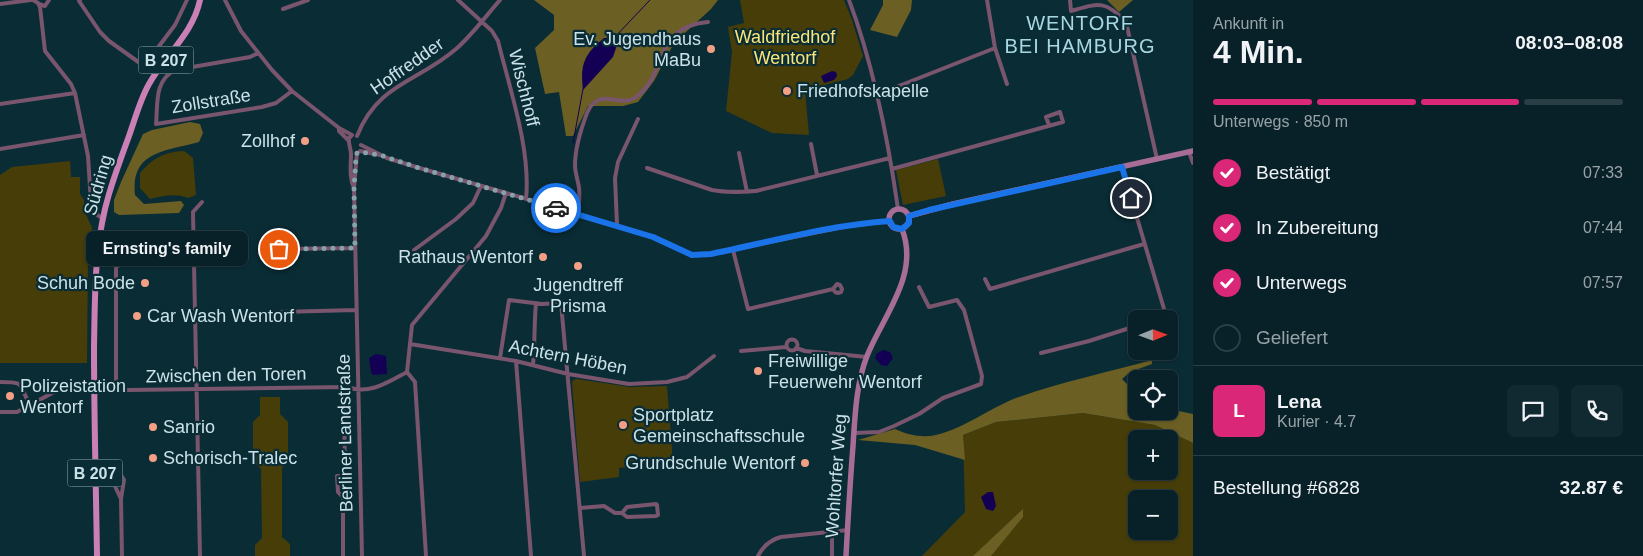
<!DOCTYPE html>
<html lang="de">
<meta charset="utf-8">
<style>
body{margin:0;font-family:Helvetica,sans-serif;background:#112930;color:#f1f3f6;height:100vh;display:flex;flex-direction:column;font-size:19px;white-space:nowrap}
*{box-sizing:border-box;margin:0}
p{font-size:16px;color:#98a3a8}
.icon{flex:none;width:28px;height:28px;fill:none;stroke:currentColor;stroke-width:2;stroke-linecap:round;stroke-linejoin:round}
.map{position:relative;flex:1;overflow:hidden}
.side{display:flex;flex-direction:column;background:#082128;width:450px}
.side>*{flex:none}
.needle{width:32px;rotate:89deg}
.fabs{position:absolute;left:1128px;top:310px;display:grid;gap:10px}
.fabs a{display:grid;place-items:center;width:50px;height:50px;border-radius:8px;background:#082128;box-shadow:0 1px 4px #0004,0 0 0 1px #293e45;font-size:25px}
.pin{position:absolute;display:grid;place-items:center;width:42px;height:42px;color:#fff;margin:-21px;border:2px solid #fff;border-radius:50%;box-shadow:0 1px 5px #0007}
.courier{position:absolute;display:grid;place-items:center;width:50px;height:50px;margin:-25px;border:4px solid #1a73e8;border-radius:50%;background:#fff;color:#222;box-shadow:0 1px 6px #0007}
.bubble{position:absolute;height:35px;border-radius:8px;background:#082128;box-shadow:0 1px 4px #0004,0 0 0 1px #293e45;font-size:16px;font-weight:700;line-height:35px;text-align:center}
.summary em{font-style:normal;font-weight:700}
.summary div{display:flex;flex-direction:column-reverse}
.summary{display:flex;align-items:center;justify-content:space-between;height:85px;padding:0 20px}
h1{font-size:32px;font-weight:700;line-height:38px}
.bar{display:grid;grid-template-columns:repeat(4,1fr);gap:8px 5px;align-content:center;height:60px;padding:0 20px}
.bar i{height:6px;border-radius:4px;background:#293e45}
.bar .on{background:#db2777}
.bar p{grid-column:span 4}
.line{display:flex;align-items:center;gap:12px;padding:0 20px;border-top:1px solid #293e45}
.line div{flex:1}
.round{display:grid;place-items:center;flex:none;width:52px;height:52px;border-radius:8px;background:#112930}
ol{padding:0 20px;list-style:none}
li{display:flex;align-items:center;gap:15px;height:55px}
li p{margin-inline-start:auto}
li .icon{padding:5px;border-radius:50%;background:#db2777;color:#fff;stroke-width:4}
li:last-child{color:#98a3a8}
li i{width:28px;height:28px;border:2px solid #293e45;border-radius:50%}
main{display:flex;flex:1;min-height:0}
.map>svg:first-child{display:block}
.green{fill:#473d09;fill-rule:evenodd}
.forest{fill:#6b5f23}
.water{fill:#130054}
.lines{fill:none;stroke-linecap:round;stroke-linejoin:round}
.stream{stroke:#130054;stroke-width:1}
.minor{stroke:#79556e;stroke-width:4}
.secondary{stroke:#a76d96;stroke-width:5.5}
.primary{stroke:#ca80b5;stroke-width:6}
.done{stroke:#87a2aa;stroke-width:5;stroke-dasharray:0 9}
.route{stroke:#1a73e8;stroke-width:6}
.poi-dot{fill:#f39f85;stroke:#0a2c35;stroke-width:2}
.labels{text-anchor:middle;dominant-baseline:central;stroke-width:4.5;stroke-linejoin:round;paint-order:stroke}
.shield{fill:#0a2c35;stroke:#91abb3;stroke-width:1}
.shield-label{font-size:16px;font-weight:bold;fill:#cbe2e9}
.park-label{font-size:18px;fill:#fbe477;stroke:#0a2c35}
.poi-label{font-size:18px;fill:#cbe2e9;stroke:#0a2c35;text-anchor:start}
.street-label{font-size:18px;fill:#cbe2e9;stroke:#0a2c35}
.quarter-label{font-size:20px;letter-spacing:1px;fill:#a8d7e4;stroke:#0a2c35}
</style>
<main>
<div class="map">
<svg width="1193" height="556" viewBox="0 0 1193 556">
<rect width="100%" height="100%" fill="#0a2c35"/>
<path class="green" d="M740 0H844L852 20 863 56 853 75 848 79 805 90 809 135 772 133 726 111 732 52 728 27 744 23Z
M184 151 193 158 196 195 188 198C175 193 163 196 150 199L140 188V173C153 158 164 152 184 151Z
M938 159 946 196 903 205 896 170Z
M70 161 71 177H80V194L84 200 85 212 92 228V235L88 256 87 363H0V175L12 167Z
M577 379 630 387 667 386 673 462 619 468V477L580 482 572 383 573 380Z
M260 397H280V414L288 422V461L282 468V537L290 544V556H255V545L262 538 261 469 253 461V422L260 415Z
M1083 413 1155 425 1193 443V556H922L965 512 963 435 996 422ZM1136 439H1169V471H1136ZM1136 499H1169V531H1136Z"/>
<path class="forest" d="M534 0H718L711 9 674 43 654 81 638 102 623 106H588L573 136H566L559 92 545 94 535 48 554 30V15Z
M883 0H912L911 10 897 37 870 30 883 5Z
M1107 0H1133L1119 12Z
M190 122 200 124 203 133 199 142C166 151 130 151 135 195L144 204 181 201 184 205 179 213 119 215 114 212V200L121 182 143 134 152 130Z
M1152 360V364L1130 372 1122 379 1136 393V411H1169V409L1193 414V443L1155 425 1083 413 996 422 963 435 965 460 915 445 858 440 895 429C908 435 922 438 936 435 966 428 991 407 1019 397 1062 382 1108 372 1152 360Z
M1023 509V517L991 556H973Z"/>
<path class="water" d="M604 38H614L616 48 613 57 583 90C580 65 584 54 604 38Z
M832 71 836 72 837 76 834 80 824 83 821 76Z
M884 350 890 352 893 358 887 366 881 365 875 358 877 353Z
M376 354 386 356 387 374 373 375 371 372 369 358Z
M988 492H993L996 506 993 511 986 509 981 497Z"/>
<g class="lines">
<path class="stream" d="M613 39 650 0
M573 143 583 89"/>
<path class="minor" d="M33 0 38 3 40 7 45 51 71 84 75 93 88 156 91 203 93 212 102 218
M80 0 79 1 100 32 109 41 144 66 175 25 187 0
M225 0 241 31 272 70 292 91 339 128 352 135
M458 0 492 31 498 41C510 90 531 150 526 199
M849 0C874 66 888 139 898 209
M987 0 995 48 1007 84
M1070 0 1071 11C1099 3 1105 0 1126 22L1157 159
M0 4 31 0
M39 4 45 6 49 0
M283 9 308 0
M258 53 250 57 175 70C154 81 158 103 156 124L262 107 276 103 292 91
M876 95 995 48
M0 104 75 93
M339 128V131L348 140
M352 135 349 138C348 144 351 148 351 154 351 165 349 178 354 188
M357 136C378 83 418 82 456 49 472 35 486 16 500 0
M811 144 817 175
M361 145 387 158 416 167 548 205 653 237 692 255 711 254 848 226 890 221
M0 149 84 135
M360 151 380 155
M1189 152 1193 163
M357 153 354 188 362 556
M739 153 747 192
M1122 167 1167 319
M647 168 712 190C727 193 741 192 756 191L890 158
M892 169 1063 122 1060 112 1046 117 1049 125
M578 214C579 205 580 196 579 188 578 180 575 173 575 165 575 148 581 129 587 113 599 85 620 109 636 97 669 73 652 27 708 22
M617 225 615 178 618 162 638 119
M279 249 355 248
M414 250 456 219 473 203 481 186
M733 250 748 309 833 289 837 284 840 285 842 289 841 292 838 293 835 292 833 289
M194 264 193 212 202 202
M985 279 990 289 1144 244
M279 312 356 310
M1169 325 1176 352
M786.5 345a5.5 5.5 0 1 1 11 0a5.5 5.5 0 1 1-11 0Z
M410 344 516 361 568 374 629 384 667 382 687 377 714 356
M796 348 805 351 867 357
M741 351 786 347
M1041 353 1089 341 1136 326
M500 358 509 300 542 304 561 303 584 556
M516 361 531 556
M533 365C535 344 534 324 536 303
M407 372 415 382 426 556
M0 382C27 382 17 384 30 404
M116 390V267L119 265 194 264 200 556
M0 412H17L56 391 347 387C370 395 388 382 407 372L412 325 486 236 501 208 506 193
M854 433 879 432 894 426 919 414 943 398 981 384 982 376 964 310 957 300 929 307 919 287
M121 499 112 480 113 476 117 474 121 475 124 480 121 499 122 556
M580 508 604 506 615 513H622L627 517 656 516 658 515 657 505 656 504 627 507 622 513
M343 556V497L338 492 337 476H345L344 401
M758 556C763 546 770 540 781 537L848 530
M832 556V532"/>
<path class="secondary" d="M889 219a10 10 0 1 1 20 0a10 10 0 1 1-20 0Z
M909 216 953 204 1193 151
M846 556C848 519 850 483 853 446 855 416 856 384 867 356 883 316 920 275 902 229"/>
<path class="primary" d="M97 556C96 487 94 417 94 348 95 296 94 244 109 194 115 174 122 155 129 136 135 119 140 100 149 84 165 55 193 34 200 0"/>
</g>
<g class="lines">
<path class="done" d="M279 249 355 248 354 188 356 157 357 153 360 152 380 155 416 167 556 208"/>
<path class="route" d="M556 208 653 237 692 255 711 254C770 242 829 225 890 221L893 227 902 229 909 223V216L929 210 1122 167 1131 198"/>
</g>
<g class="poi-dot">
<circle cx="711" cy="49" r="5"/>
<circle cx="787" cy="91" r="5"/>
<circle cx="305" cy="141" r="5"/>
<circle cx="543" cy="257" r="5"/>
<circle cx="578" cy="266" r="5"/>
<circle cx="145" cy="283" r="5"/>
<circle cx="137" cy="316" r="5"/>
<circle cx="758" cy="371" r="5"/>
<circle cx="10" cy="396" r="5"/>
<circle cx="623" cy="425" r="5"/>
<circle cx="153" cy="427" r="5"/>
<circle cx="153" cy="458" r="5"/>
<circle cx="805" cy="463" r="5"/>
</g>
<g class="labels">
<g class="shield">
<rect x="138.5" y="46.5" width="55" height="27" rx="4"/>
<rect x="67.5" y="459.5" width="55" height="27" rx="4"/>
</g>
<g class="shield-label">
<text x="166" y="60">B 207</text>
<text x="95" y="473">B 207</text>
</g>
<g class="park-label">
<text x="785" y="37">Waldfriedhof<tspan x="785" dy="21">Wentorf</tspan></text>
</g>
<g class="poi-label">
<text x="701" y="39" text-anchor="end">Ev. Jugendhaus<tspan x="701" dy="21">MaBu</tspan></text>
<text x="797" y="91">Friedhofskapelle</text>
<text x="295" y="141" text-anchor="end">Zollhof</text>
<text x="533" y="257" text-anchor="end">Rathaus Wentorf</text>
<text x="135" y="283" text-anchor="end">Schuh Bode</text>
<text x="578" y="285" text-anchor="middle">Jugendtreff<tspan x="578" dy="21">Prisma</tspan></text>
<text x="147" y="316">Car Wash Wentorf</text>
<text x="768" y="361">Freiwillige<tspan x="768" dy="21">Feuerwehr Wentorf</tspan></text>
<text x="20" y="386">Polizeistation<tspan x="20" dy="21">Wentorf</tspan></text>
<text x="633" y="415">Sportplatz<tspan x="633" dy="21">Gemeinschaftsschule</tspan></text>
<text x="163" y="427">Sanrio</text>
<text x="163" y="458">Schorisch-Tralec</text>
<text x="795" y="463" text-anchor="end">Grundschule Wentorf</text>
</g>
<g class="street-label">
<text transform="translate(407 66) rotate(-35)">Hoffredder</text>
<text transform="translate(524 88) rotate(76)">Wischhoff</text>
<text transform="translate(211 101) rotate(-9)">Zollstraße</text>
<text transform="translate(98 185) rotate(-74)">Südring</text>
<text transform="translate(568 357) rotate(11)">Achtern Höben</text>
<text transform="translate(226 375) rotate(-1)">Zwischen den Toren</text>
<text transform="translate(345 433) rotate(-91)">Berliner Landstraße</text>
<text transform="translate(836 476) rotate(-86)">Wohltorfer Weg</text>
</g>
<g class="quarter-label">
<text x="1080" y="23">WENTORF<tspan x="1080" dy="23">BEI HAMBURG</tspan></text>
</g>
</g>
</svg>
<div class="fabs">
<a><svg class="needle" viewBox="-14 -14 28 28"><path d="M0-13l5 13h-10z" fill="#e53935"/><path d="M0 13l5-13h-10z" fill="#98a3a8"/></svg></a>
<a><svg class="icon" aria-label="locate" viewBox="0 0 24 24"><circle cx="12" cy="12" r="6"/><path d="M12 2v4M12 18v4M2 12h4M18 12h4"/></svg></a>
<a>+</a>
<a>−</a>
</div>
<div class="pin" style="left:279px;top:249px;background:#ea580c"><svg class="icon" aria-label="bag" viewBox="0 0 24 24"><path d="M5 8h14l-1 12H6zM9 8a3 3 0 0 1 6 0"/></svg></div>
<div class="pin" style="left:1131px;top:198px;background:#1f2937"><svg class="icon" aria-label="home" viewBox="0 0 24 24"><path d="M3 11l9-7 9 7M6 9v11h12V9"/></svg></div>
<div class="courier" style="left:556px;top:208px"><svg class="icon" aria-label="car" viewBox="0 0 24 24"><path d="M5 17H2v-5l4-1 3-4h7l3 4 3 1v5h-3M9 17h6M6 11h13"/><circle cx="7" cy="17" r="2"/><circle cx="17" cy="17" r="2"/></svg></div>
<div class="bubble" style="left:86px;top:231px;width:162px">Ernsting's family</div>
</div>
<section class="side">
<div class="summary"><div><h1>4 Min.</h1><p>Ankunft in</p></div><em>08:03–08:08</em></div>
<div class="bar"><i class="on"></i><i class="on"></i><i class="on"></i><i></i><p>Unterwegs · 850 m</p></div>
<ol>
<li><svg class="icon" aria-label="check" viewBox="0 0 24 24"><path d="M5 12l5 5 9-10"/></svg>Bestätigt<p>07:33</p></li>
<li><svg class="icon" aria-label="check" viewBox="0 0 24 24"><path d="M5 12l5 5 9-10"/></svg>In Zubereitung<p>07:44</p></li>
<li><svg class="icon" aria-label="check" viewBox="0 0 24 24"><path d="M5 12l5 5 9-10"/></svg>Unterwegs<p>07:57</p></li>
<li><i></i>Geliefert</li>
</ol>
<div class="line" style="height:90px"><b class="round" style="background:#db2777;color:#fff">L</b><div><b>Lena</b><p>Kurier · 4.7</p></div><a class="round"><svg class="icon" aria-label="chat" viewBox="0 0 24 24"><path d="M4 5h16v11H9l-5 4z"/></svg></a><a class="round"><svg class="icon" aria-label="phone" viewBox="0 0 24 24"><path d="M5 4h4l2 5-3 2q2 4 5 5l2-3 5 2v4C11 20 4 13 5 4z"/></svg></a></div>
<div class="line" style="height:65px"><div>Bestellung #6828</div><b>32.87 €</b></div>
</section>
</main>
